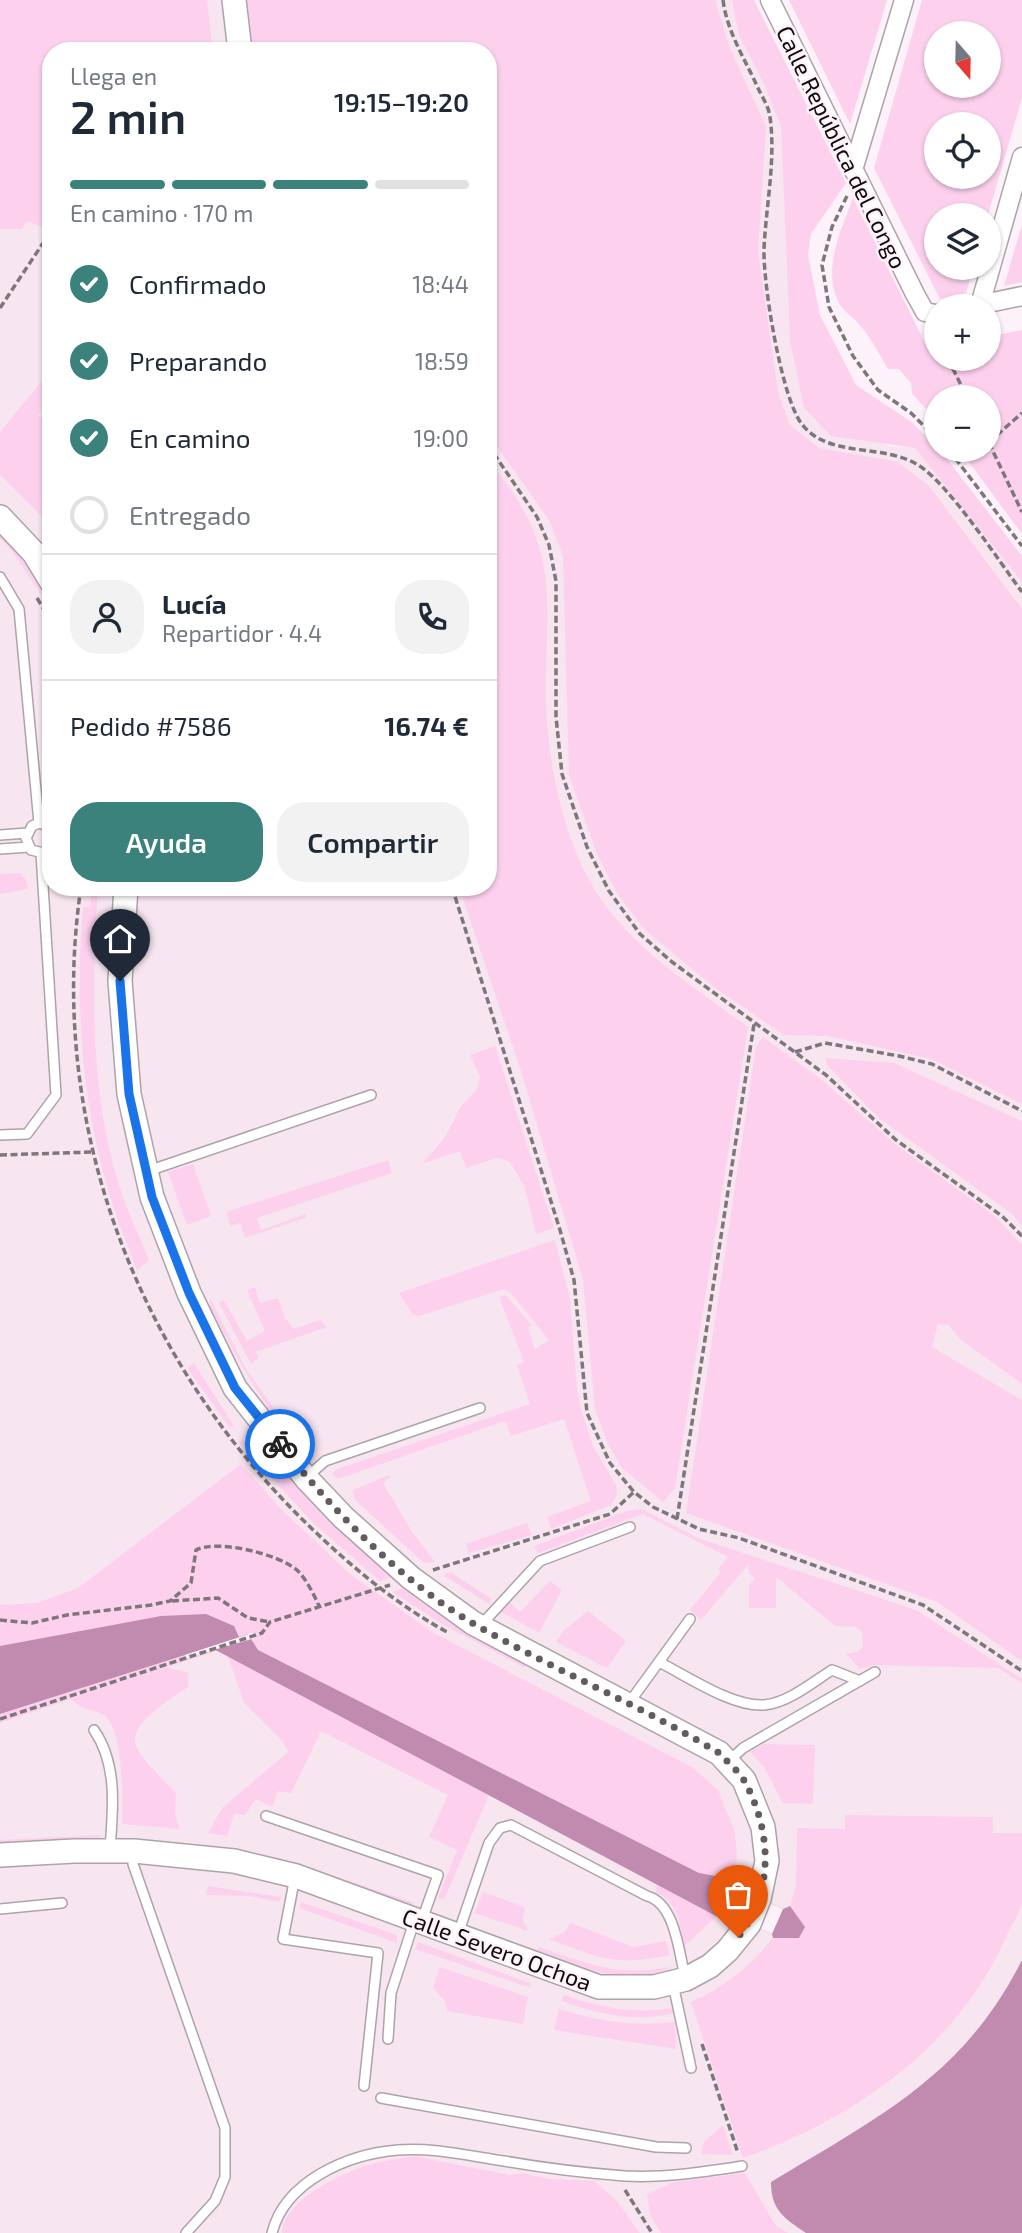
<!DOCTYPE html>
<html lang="es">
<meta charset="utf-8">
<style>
body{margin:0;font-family:"Exo 2",sans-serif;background:#f2f2f3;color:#1f2937;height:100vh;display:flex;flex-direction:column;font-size:26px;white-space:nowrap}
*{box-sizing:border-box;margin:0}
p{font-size:23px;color:#747a83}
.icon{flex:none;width:38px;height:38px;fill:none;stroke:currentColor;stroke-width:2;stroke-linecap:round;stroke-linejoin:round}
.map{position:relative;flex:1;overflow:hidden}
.panel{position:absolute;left:42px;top:42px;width:455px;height:854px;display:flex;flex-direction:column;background:#fff;border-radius:28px;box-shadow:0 2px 5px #0004}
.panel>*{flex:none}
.needle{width:46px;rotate:160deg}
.fabs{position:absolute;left:924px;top:21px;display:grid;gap:14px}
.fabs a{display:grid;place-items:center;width:77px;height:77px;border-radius:50%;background:#fff;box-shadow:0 2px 5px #0004;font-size:35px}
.pin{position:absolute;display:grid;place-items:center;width:60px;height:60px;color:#fff;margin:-72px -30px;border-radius:50% 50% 50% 0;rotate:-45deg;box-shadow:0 0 7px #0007}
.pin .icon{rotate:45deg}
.courier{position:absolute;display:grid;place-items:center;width:70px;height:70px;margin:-35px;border:5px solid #1a73e8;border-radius:50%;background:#fff;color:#222;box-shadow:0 2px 9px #0007}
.headline em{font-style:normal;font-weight:600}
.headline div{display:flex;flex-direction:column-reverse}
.headline{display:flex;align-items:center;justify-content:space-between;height:119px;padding:0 28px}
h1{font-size:46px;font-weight:600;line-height:52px}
.bar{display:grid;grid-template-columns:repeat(4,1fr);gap:10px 7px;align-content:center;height:84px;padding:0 28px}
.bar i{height:9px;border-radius:5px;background:#e0e1e3}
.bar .current{background:#3b827c}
.bar p{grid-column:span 4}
.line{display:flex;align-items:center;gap:18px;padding:0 28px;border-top:2px solid #e0e1e3}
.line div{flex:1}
.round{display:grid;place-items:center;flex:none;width:74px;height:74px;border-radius:28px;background:#f2f2f3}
ol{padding:0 28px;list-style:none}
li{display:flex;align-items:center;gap:21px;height:77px}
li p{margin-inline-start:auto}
li .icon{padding:7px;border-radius:50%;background:#3b827c;color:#fff;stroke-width:4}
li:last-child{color:#747a83}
li i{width:38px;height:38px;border:4px solid #e0e1e3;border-radius:50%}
.primary-button{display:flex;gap:14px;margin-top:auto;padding:14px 28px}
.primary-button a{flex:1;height:80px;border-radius:28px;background:#3b827c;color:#fff;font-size:28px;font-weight:600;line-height:80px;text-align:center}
.primary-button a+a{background:#f2f2f3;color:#1f2937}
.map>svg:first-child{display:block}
.built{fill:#f7e5f0;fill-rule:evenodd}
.green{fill:#fdd1ee;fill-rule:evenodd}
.water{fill:#c18bb0}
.pier{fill:#fdf2f9}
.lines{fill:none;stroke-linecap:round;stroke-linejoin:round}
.service-casing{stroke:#ada3a9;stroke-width:12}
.minor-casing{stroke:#ada3a9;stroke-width:21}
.tertiary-casing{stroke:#ada3a9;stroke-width:26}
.path{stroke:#7d767a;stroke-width:3.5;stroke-dasharray:7 3.5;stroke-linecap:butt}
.service{stroke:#fff;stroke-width:9}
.minor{stroke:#fff;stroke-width:18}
.tertiary{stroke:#fff;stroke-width:23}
.done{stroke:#625c60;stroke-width:7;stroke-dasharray:0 12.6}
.route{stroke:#1a73e8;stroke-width:9}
.labels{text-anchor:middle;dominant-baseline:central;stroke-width:5;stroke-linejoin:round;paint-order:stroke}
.street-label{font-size:23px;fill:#0f0c0e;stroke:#fdf2f9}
</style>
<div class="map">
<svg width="1022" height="2233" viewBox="0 0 1022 2233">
<rect width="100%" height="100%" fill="#fdf2f9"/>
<path class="built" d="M0 0H732L739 36 764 84 781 127 790 342 804 408 889 446 915 448 1022 582V2233H0ZM51 51H488V887H51Z"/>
<path class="green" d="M0 0H207L213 51H51V221L46 229 27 221 22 229H0Z
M246 0H715L729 46 766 127 758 250 778 392 790 425 819 448 898 462 929 486 1022 609V1104L931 1059 828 1036 784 1035 714 987 645 930 617 893 597 854 569 775 563 556 549 520 488 434V51H253Z
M732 0H754L846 183 811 234 808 255 820 315 856 385 913 423 947 459 1022 556V582L915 448 831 436 804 408 790 342 781 127 764 84 739 36Z
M789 0H887L850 124Z
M922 0H1022V98L988 215H936V268H973L966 293 940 299 874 168ZM936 33H989V86H936ZM936 124H989V177H936Z
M853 198 928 349 936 348V359H989V337L1022 330V534L960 450H989V397H936V419L912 394 911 383 899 369H888C879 354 870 336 858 323 851 315 841 310 837 299 823 266 842 228 853 198Z
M1022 224V282L1004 286Z
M51 370V399L38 415 51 425V526L0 475V432Z
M488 459C508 485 530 514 539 546 554 597 544 652 546 705 548 761 562 830 589 880 624 944 690 984 748 1027L675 1488 663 1502 622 1468 608 1444 595 1409 583 1280 521 1071 459 887H488Z
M0 533C15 549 51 588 51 610L13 552 0 538Z
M20 873 26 880 28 889 0 894V874Z
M92 887H98C92 986 89 1089 119 1185 127 1210 139 1235 149 1260L137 1270C127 1243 115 1216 108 1189 81 1099 75 1000 83 907L90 908Z
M763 1037 822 1080 895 1144 996 1217 1022 1245V1384L960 1339 948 1325 938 1324 932 1347 1022 1400V1661L937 1602 686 1513 756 1047Z
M495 1046 554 1228 536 1234 525 1188 510 1162 497 1158 466 1168 460 1151 422 1164 444 1139 461 1106 477 1089 480 1077 470 1055Z
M826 1058 894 1063 1022 1121V1226L1012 1214 879 1118 826 1064Z
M388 1160 392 1173 257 1218 261 1230 306 1214 307 1217 245 1238 240 1223 230 1226 226 1212Z
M193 1164 211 1216 187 1225 168 1172Z
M555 1240 570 1299 577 1389 582 1413 593 1446 616 1485 617 1494 611 1505 551 1529 547 1517 591 1501 564 1419 511 1436 505 1421 338 1479 332 1474 337 1469 530 1404 517 1365 524 1362 499 1297 505 1295 532 1325 528 1328 535 1349 549 1340 510 1292 504 1289 419 1316 412 1314 399 1293Z
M255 1287 260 1303 278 1298 285 1318 294 1329 320 1320 327 1327 255 1352 259 1358 251 1364 219 1303 224 1300 247 1341 265 1331 247 1290Z
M210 1298 246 1369 305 1452 302 1453C265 1407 236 1359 210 1307Z
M194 1363 234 1426 230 1428 187 1368Z
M259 1435C298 1488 341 1536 392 1577L380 1581 314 1524 239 1442 243 1439 256 1456Z
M241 1464 281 1509 351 1575 434 1633 692 1767 718 1790 735 1832 737 1859 732 1879 736 1888 725 1913C710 1918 698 1936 685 1945 679 1923 678 1901 655 1892L658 1885 489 1795 444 1900 438 1898 457 1850 429 1837 448 1795 321 1731 291 1793 278 1791 272 1807 256 1799 245 1815 234 1814 227 1836 208 1833 222 1808 288 1752 283 1742 244 1703 228 1656 217 1651 167 1667 188 1673V1687C173 1698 127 1724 136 1746 141 1759 166 1782 176 1793L175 1815 180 1829 122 1824C123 1802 123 1729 105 1716 93 1708 82 1711 71 1699L0 1723V1605L37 1603 78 1588Z
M389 1475 391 1478 386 1479 384 1485 413 1533 435 1562 424 1563 354 1499 353 1490Z
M642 1509 698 1538 916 1610 1022 1679V1683L998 1668 875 1665 860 1669 846 1654 857 1652 863 1647 862 1632 856 1627 835 1626 776 1577V1608H749V1585L755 1578 749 1573 748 1565 701 1620 690 1610 721 1572 718 1569 728 1557 643 1514 538 1553 534 1546 627 1511Z
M527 1523 532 1535 469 1553 466 1544Z
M450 1572 492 1599 489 1604 443 1575Z
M550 1581 562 1590 539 1633 500 1611 508 1601 520 1612Z
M403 1588 449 1621 526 1666 525 1668 447 1627 392 1592Z
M588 1611 626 1641 607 1668 556 1642 563 1631Z
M763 1744 815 1745 813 1804 783 1803 764 1767 750 1752Z
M845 1815 993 1817V1833H1022C1022 1855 1022 1882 1022 1903 1019 1914 1011 1926 1006 1937 958 2047 854 2119 743 2158L691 2002C725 1987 749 1967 773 1938L799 1937 805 1927 790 1906 796 1886 797 1828 845 1829Z
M103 1835 97 1839 0 1844V1840Z
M209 1845 280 1858 415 1903 409 1905 304 1868Z
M208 1886 281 1897 280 1902 249 1896 206 1895Z
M483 1892 525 1907 523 1921 528 1931 474 1913Z
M301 1902 397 1935V1943L299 1908Z
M571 1923 633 1947 666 1941 670 1955C614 1967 600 1958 549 1939L563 1933Z
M418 1942 530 1983 531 1988 415 1949Z
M539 1947C591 1965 615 1976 672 1967 628 1990 579 1966 537 1950Z
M440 1967 528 1997 523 2024 447 2011 445 2001 433 1988Z
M564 1995C600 2007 634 2015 671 2008L674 2013C633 2023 600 2014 561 2001Z
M559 2009C599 2021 633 2027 675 2022L676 2049 554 2030Z
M723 2125 733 2155 701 2154 704 2142Z
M414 2156 510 2175 521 2173 550 2179 594 2181 617 2201 640 2233H282C283 2202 339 2174 365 2166 380 2161 398 2159 414 2156Z
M745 2173 776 2226 788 2233H661L650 2215 647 2194 674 2182Z"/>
<path class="water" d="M206 1614 234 1626 239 1637 248 1634 258 1650 699 1873 732 1879 736 1888 783 1909 790 1906 805 1927 799 1938H773L772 1934 725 1913 716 1916 210 1647 0 1714V1646L161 1616Z
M1022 1960V2233H806C784 2218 771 2210 771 2182 878 2117 963 2077 1022 1960Z"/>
<path class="pier" d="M252 1633 255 1638 186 1658 185 1655Z
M736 1888 783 1909 772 1934 725 1913Z"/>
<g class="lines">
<g class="service-casing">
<path id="service" d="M0 577 19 609 39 823
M51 827 39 823 32 826 26 838 31 850 44 853 51 850
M0 835 27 833
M0 849 29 847
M0 1135 27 1134 56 1095 41 853
M148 1171 371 1095
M307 1477 325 1461 480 1408
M481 1625 540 1561 630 1527
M659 1662C687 1676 732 1707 764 1705 788 1703 813 1682 832 1670L860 1681
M629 1703 690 1619
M94 1730C118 1765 113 1809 110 1849
M728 1762 743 1748 875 1672
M266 1816 438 1875 422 1920
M134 1853 133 1864 225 2128V2177L215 2201 186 2233
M295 1877 283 1939 378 1953 364 2086
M0 1909 62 1903
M458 1934 489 1843 500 1828 511 1825 647 1896C675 1903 679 1952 685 1977
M673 1984 691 2068
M388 2039 391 1993 414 1922
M381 2098 656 2147 686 2148
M272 2233C285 2181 348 2154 398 2150 433 2147 469 2156 504 2161 544 2168 585 2173 625 2176 665 2178 703 2172 742 2166"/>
</g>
<g class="minor-casing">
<path id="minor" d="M770 0 915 294 925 312 936 314
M853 170 904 0
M980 305 1022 157
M974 306 1022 296"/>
</g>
<g class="tertiary-casing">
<path id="tertiary" d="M234 0 240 51
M0 517 34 553 51 581
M0 1855 74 1851H134L234 1861 296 1876 599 1987H654L686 1979 710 1966 727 1951 749 1924 759 1899 767 1861 763 1827 744 1780 719 1753 473 1623 411 1578 343 1517 306 1478 235 1388 189 1293 152 1197 129 1094 120 981 126 887"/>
</g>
<path class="path" d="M723 0C727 32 745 59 758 88 762 97 769 107 770 117 776 160 766 205 764 249 763 284 781 395 801 423 827 459 884 443 918 465 949 484 998 560 1022 592
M847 196 832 227 822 265 829 307 853 356 878 390 911 413 936 438
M0 308 51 231
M948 359 967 397
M989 442 1022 413
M989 443 1022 512
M488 445 537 517 549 545 556 581V717L562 774 587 847 609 891 640 934 672 962 826 1075 896 1140 1002 1216 1022 1236
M949 450 1022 546
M37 598 51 621
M81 887C46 1122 137 1358 305 1522 348 1564 394 1603 447 1632
M452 887 560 1230 574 1280 587 1413 610 1463 634 1492 653 1507 699 1529 739 1538 923 1605 1022 1671
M795 1052 825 1043 899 1056 932 1064 1022 1111
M0 1155 92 1152
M677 1519 754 1024
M433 1570 610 1514 634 1492
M172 1601 218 1598 248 1618 270 1622
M0 1620 32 1623 67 1615 151 1605 170 1601 191 1583 196 1550C218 1539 278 1554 297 1570 307 1580 314 1595 320 1608
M0 1719 262 1633 270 1622 390 1585
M702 2044 738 2153
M625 2190 652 2233"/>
<use href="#service" class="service"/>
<use href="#minor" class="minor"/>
<use href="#tertiary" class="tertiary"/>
</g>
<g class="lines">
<path class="done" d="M280 1444C332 1510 402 1582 474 1624 554 1670 640 1705 719 1753 727 1762 739 1771 745 1782 772 1832 774 1892 738 1937"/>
<path class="route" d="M120 981 129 1094 152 1197 189 1293 235 1388 280 1444"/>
</g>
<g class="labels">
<g class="street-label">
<text transform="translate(842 147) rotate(64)">Calle República del Congo</text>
<text transform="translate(497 1949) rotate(20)">Calle Severo Ochoa</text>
</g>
</g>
</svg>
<div class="fabs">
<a><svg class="needle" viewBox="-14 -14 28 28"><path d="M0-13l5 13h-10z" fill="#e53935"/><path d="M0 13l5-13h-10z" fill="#747a83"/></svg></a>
<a><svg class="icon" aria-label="locate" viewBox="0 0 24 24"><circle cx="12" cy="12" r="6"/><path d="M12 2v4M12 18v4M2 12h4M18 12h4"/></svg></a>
<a><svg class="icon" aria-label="layers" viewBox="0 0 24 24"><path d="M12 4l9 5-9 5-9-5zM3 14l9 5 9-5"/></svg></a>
<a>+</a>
<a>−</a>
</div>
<div class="pin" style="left:738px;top:1937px;background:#ea580c"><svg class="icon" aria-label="bag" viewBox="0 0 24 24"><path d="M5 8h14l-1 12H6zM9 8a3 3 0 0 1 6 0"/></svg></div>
<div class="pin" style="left:120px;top:981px;background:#1f2937"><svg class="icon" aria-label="home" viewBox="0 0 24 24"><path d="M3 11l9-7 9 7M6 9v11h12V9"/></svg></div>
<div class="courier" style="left:280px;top:1444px"><svg class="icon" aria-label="bike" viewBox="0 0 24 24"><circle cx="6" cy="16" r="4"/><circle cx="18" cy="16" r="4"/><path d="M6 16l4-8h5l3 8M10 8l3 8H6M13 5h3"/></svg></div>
<section class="panel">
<div class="headline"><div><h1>2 min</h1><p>Llega en</p></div><em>19:15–19:20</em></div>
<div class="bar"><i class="current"></i><i class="current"></i><i class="current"></i><i></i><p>En camino · 170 m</p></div>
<ol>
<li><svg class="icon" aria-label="check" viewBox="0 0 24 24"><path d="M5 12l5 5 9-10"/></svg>Confirmado<p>18:44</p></li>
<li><svg class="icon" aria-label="check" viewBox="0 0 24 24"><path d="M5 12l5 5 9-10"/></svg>Preparando<p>18:59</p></li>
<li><svg class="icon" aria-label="check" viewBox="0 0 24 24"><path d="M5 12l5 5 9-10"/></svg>En camino<p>19:00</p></li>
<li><i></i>Entregado</li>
</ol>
<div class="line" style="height:126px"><a class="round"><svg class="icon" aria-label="person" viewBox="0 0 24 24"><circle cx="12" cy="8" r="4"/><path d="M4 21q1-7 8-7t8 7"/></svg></a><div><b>Lucía</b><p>Repartidor · 4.4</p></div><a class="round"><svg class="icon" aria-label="phone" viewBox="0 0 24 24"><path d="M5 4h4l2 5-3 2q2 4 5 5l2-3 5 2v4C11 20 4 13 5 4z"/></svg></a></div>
<div class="line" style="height:91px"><div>Pedido #7586</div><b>16.74 €</b></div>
<div class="primary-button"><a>Ayuda</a><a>Compartir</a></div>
</section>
</div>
